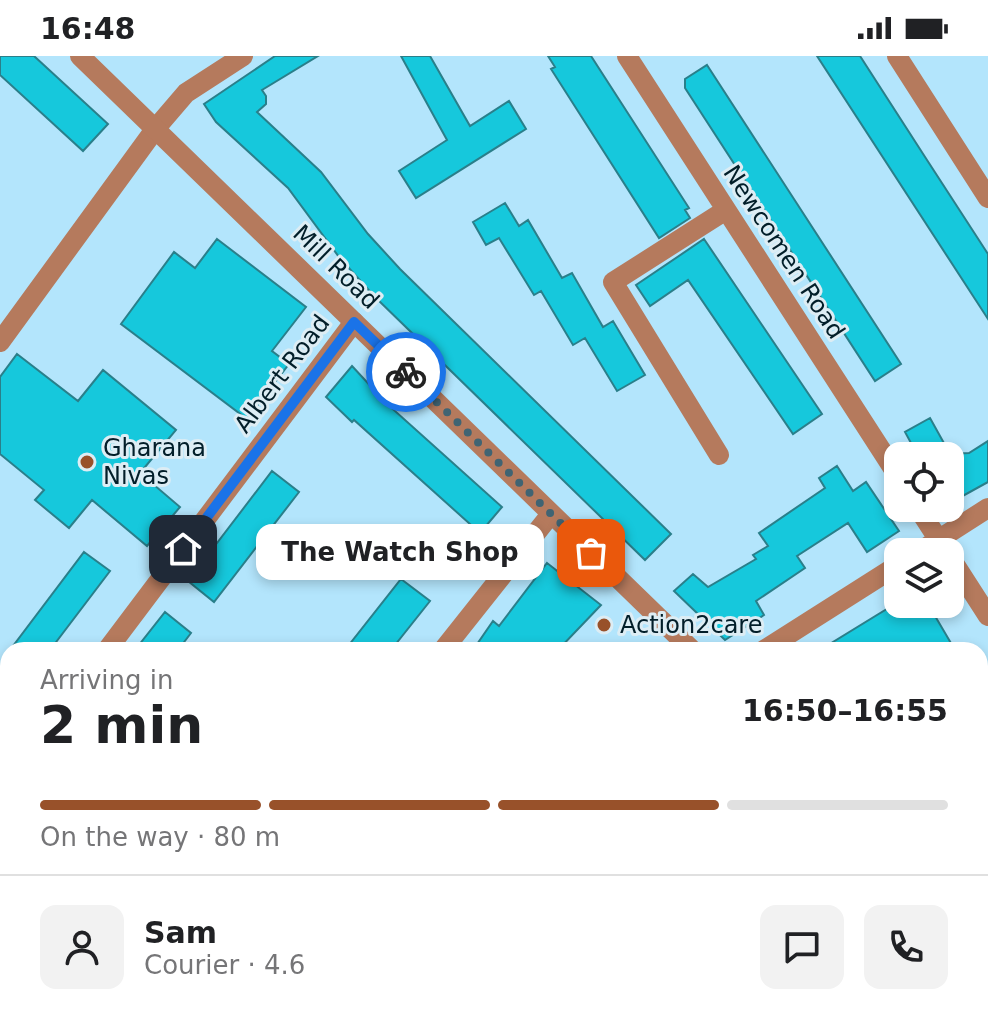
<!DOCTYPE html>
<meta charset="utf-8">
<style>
body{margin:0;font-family:"DejaVu Sans",sans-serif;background:#f2f2f2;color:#202124;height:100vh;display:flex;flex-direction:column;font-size:30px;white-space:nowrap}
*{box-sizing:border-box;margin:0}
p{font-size:26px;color:#757577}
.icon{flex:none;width:44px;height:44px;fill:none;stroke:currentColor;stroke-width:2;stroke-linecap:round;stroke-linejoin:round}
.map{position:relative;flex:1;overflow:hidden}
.details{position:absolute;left:0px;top:586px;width:988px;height:394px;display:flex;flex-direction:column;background:#fff;border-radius:24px 24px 0 0;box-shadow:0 4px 12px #0003}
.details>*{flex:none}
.fabs{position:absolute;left:884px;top:386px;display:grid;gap:16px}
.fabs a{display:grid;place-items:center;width:80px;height:80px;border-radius:16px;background:#fff;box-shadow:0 4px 12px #0003;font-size:40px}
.pin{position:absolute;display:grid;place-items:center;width:68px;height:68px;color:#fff;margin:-34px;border-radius:16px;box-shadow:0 4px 12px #0006}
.courier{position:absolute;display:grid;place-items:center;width:80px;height:80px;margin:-40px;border:6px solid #1a73e8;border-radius:50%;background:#fff;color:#222;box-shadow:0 2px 10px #0007}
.bubble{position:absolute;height:56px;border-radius:16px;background:#fff;box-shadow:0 4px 12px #0003;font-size:26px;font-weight:700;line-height:56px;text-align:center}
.summary em{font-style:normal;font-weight:700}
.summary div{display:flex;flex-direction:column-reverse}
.summary{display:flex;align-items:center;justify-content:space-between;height:136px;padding:0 40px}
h1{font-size:52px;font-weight:700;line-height:60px}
.bar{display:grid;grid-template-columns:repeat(4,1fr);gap:12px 8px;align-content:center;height:96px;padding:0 40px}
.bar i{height:10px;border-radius:6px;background:#e0e0e0}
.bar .on{background:#98512a}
.bar p{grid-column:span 4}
.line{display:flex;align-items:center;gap:20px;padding:0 40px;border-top:2px solid #e0e0e0}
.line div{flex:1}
.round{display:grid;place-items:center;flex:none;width:84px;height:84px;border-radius:16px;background:#f2f2f2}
.status{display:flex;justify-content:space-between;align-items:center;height:56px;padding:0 40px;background:#fff;direction:ltr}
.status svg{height:22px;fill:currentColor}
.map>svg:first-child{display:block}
.building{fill:#16c8dc;stroke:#2a7f8a;stroke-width:2}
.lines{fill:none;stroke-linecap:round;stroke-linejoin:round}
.minor{stroke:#b57a5d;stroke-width:20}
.tertiary{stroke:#b57a5d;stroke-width:20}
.done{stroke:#406473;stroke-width:8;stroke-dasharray:0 14.4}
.route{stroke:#1a73e8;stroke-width:10}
.poi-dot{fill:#98512a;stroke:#ddedf4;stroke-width:3}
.labels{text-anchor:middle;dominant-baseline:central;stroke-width:6;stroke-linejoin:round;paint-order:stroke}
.street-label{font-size:24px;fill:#021e29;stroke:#ddedf4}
.poi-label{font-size:24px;fill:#021e29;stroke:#ddedf4;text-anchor:start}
</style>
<div class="status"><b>16:48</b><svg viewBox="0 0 49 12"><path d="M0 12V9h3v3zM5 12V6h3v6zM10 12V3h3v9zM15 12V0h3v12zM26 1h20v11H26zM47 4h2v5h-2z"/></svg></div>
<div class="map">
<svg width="988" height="979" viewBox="0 0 988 979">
<rect width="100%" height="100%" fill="#b3e5fc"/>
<path class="building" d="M0 0H34L108 68 83 95 0 19Z
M275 0H318L262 34 266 40V48L257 56 321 116 368 178 400 213 671 478 645 504 374 240 339 201 288 132 216 66 204 48Z
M401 0H430L470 70 509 45 526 73 416 142 399 115 447 84Z
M548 0H591L689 152 685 154 690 162 659 182 551 13 555 11Z
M817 0H860L927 104 988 198V263Z
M707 9 901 308 875 325 685 32V23Z
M505 147 519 170 528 164 562 222 572 217 603 271 613 265 645 319 617 335 585 282 573 289 541 235 534 239 499 182 486 189 473 166Z
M217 183 306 251 272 295 289 308 247 363 121 268 174 196 195 212Z
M704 183 822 358 793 378 688 224 650 250 636 229Z
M17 298 78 345 103 314 176 374 140 417 180 451 147 490 92 444 69 472 35 444 44 434 0 398V321Z
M352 310 377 337 376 338 502 451 480 477 354 364 352 366 326 341Z
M930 362 950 398 969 397 988 385V426L950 447V400H918L905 376Z
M837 410 853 435 866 426 899 475 867 496 848 467 797 500 805 512 756 545 764 559 725 584 674 535 693 518 708 531 756 503 753 499 768 490 759 477 825 432 819 422Z
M272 415 299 436 214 546 188 525Z
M84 496 110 515 50 594H10Z
M547 507 601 549 558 594H473L493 565 499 570Z
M401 523 430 545 391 594H345Z
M895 548H928L955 594H820Z
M165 556 191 577 178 594H135Z"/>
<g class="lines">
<path class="minor" d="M627 0 898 420
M897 0 988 142
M0 286 156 72 186 37 243 0
M719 399 613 226 726 154
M918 452 944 492
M919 496 988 452
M950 501 988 560
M107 594 354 266
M443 594 551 458
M764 594 898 509
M0 735 8 725
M140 979 146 972
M479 979 484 972
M837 979 841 972"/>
<path class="tertiary" d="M80 0 692 594
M980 888 988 903"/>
</g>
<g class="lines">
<path class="done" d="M406 316 591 497"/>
<path class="route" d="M183 493 354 266 406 316"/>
</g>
<g class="poi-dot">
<circle cx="87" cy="406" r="8"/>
<circle cx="604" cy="569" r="8"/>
</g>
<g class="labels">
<g class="street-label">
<text transform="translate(784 196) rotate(57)">Newcomen Road</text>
<text transform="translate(336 211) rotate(44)">Mill Road</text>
<text transform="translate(282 318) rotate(-53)">Albert Road</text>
</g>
<g class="poi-label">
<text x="103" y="392">Gharana<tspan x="103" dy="28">Nivas</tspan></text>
<text x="620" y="569">Action2care</text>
</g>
</g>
</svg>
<div class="fabs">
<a><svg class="icon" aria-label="locate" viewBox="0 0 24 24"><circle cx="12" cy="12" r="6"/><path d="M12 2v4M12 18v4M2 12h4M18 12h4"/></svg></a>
<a><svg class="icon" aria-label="layers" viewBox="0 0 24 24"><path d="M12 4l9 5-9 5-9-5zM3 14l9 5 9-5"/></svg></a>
</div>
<div class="pin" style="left:591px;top:497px;background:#ea580c"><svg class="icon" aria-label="bag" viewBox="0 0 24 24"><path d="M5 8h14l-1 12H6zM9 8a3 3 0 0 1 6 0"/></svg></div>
<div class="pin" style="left:183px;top:493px;background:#1f2937"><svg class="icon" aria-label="home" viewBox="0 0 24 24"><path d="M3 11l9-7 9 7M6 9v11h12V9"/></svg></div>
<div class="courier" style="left:406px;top:316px"><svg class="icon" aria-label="bike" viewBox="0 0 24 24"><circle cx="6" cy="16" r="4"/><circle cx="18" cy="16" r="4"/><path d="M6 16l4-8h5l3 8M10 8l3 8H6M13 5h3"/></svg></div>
<div class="bubble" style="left:256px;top:468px;width:288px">The Watch Shop</div>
<section class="details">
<div class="summary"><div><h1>2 min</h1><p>Arriving in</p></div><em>16:50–16:55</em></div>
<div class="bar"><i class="on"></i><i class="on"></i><i class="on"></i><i></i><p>On the way · 80 m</p></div>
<div class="line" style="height:144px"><a class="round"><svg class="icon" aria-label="person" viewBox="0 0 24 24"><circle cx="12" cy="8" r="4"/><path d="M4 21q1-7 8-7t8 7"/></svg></a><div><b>Sam</b><p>Courier · 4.6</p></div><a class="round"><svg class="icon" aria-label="chat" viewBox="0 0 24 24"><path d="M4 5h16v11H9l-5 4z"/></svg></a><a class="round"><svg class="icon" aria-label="phone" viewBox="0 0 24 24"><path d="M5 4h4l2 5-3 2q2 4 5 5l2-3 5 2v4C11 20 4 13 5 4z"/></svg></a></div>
</section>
</div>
